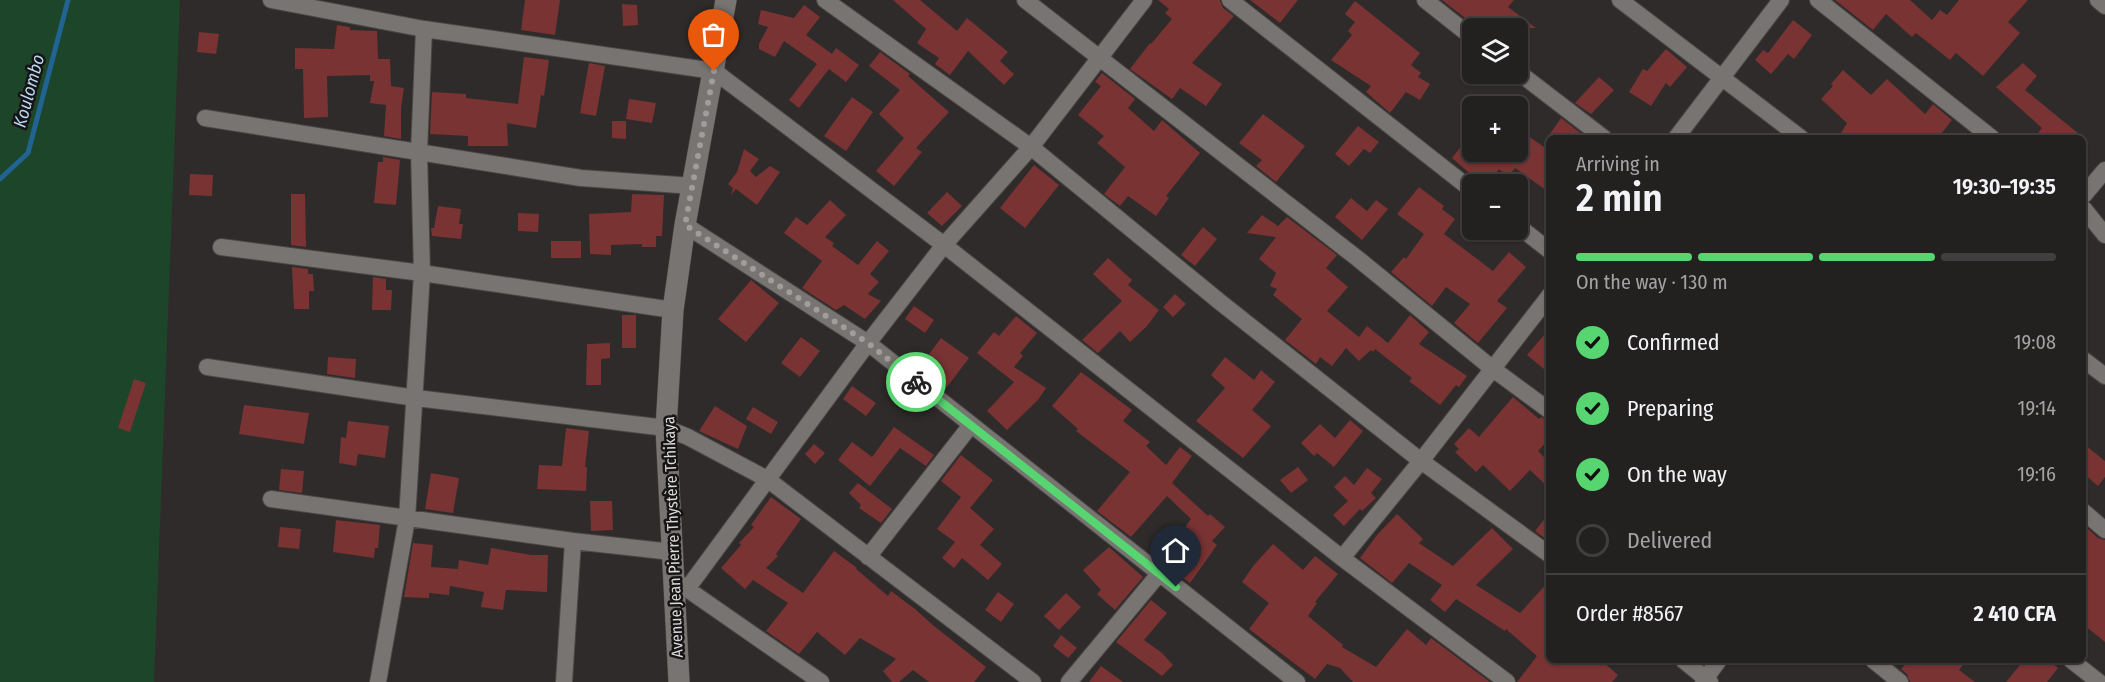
<!DOCTYPE html>
<meta charset="utf-8">
<style>
body{margin:0;font-family:"Fira Sans Condensed",sans-serif;background:#2f2d2d;color:#f1f3f6;height:100vh;display:flex;flex-direction:column;font-size:22px;white-space:nowrap}
*{box-sizing:border-box;margin:0}
p{font-size:20px;color:#a3a3a5}
.icon{flex:none;width:33px;height:33px;fill:none;stroke:currentColor;stroke-width:2;stroke-linecap:round;stroke-linejoin:round}
.map{position:relative;flex:1;overflow:hidden}
.side{position:absolute;left:1546px;top:135px;width:540px;height:528px;display:flex;flex-direction:column;background:#232020;border-radius:9px;box-shadow:0 2px 4px #0004,0 0 0 2px #403e3e}
.side>*{flex:none}
.buttons{position:absolute;left:1462px;top:18px;display:grid;gap:12px}
.buttons a{display:grid;place-items:center;width:66px;height:66px;border-radius:9px;background:#232020;box-shadow:0 2px 4px #0004,0 0 0 2px #403e3e;font-size:30px}
.pin{position:absolute;display:grid;place-items:center;width:51px;height:51px;color:#fff;margin:-62px -26px;border-radius:50% 50% 50% 0;rotate:-45deg;box-shadow:0 0 6px #0007}
.pin .icon{rotate:45deg}
.courier{position:absolute;display:grid;place-items:center;width:60px;height:60px;margin:-30px;border:4px solid #57d570;border-radius:50%;background:#fff;color:#222;box-shadow:0 2px 8px #0007}
.head em{font-style:normal;font-weight:600}
.head div{display:flex;flex-direction:column-reverse}
.head{display:flex;align-items:center;justify-content:space-between;height:102px;padding:0 30px}
h1{font-size:39px;font-weight:600;line-height:45px}
.bar{display:grid;grid-template-columns:repeat(4,1fr);gap:9px 6px;align-content:center;height:72px;padding:0 30px}
.bar i{height:8px;border-radius:4px;background:#403e3e}
.bar .selected{background:#57d570}
.bar p{grid-column:span 4}
.line{display:flex;align-items:center;gap:15px;padding:0 30px;border-top:2px solid #403e3e}
.line div{flex:1}
ol{padding:0 30px;list-style:none}
li{display:flex;align-items:center;gap:18px;height:66px}
li p{margin-inline-start:auto}
li .icon{padding:6px;border-radius:50%;background:#57d570;color:#111;stroke-width:4}
li:last-child{color:#a3a3a5}
li i{width:33px;height:33px;border:3px solid #403e3e;border-radius:50%}
.map>svg:first-child{display:block}
.green{fill:#1d4529}
.lines{fill:none;stroke-linecap:round;stroke-linejoin:round}
.stream{stroke:#216391;stroke-width:5}
.building{fill:#793333}
.minor-casing{stroke:#4a4847;stroke-width:18}
.tertiary-casing{stroke:#4a4847;stroke-width:22}
.minor{stroke:#787472;stroke-width:16}
.tertiary{stroke:#787472;stroke-width:21}
.done{stroke:#a09d9c;stroke-width:6;stroke-dasharray:0 10.8}
.route{stroke:#57d570;stroke-width:8}
.labels{text-anchor:middle;dominant-baseline:central;stroke-width:5;stroke-linejoin:round;paint-order:stroke}
.street-label{font-size:16px;fill:#dddbda;stroke:#161414}
.water-label{font-size:18px;font-style:italic;fill:#b8d9f5;stroke:#161414}
</style>
<div class="map">
<svg width="2105" height="682" viewBox="0 0 2105 682">
<rect width="100%" height="100%" fill="#2f2b2a"/>
<path class="green" d="M0 0H180L154 682H0Z"/>
<g class="lines">
<path class="stream" d="M0 179 28 153 68 0"/>
</g>
<path class="building" d="M525 0H560L555 35 521 30Z
M893 0H920L957 31 967 18 1008 52 1000 61 1014 74 1004 85 968 51 950 75 935 64 939 58 917 43 926 29Z
M1158 0H1220L1223 8 1234 16 1192 63 1222 84 1206 106 1180 88 1172 99 1130 69 1150 43 1151 44 1172 19 1165 13 1169 9Z
M1250 0H1298L1280 23Z
M1442 0H1514L1508 7 1536 28H1478Z
M1835 0H1910L1932 20 1940 10 1947 15 1959 0H2028L2008 22 2020 33 1983 76 1956 53 1950 60 1916 33 1912 37 1886 14 1873 30Z
M1355 1 1420 53 1411 65 1421 73 1418 77 1430 84 1420 100 1406 92 1390 113 1366 92 1371 86 1331 60 1352 35 1348 31 1355 22 1345 14Z
M622 4 637 5 638 25 623 26Z
M804 5 820 17 806 35 832 54 836 48 859 65 846 82 829 69 799 108 789 100 817 64 784 41 775 57 759 49V44L768 27 758 24 761 10 794 18Z
M1793 20 1812 35 1794 59 1788 54 1771 74 1755 60 1763 50 1768 53Z
M337 25 350 27V30L377 31 378 59H390L391 86 404 88 401 108V139L384 136 386 105 370 103 374 81H370V75L327 76 328 117 304 118 303 69H295V48L334 49Z
M199 32 219 34 216 54 197 52Z
M1666 49 1687 67 1670 87 1666 83 1651 106 1629 92 1643 69 1647 71Z
M880 52 910 74 908 76 949 112 916 148 922 152 894 186 876 171 904 138 879 114 900 90 869 66Z
M524 57 549 60 544 96 541 95 536 128 507 123 508 146H468V136L430 134 432 92 466 94V98L518 104Z
M589 63 605 66 596 116 580 113Z
M2023 63 2037 76 2025 90 2084 138H2034L2042 128 1996 87Z
M1843 70 1871 95 1887 79 1925 114 1933 104 1952 120 1938 138H1838L1847 123 1821 99 1833 86 1831 84Z
M1102 73 1135 99 1128 108 1154 131 1162 120 1200 153 1166 196 1169 198 1156 216 1128 196 1120 206 1104 194 1125 167 1097 143 1104 136 1078 115 1101 86 1095 82Z
M1599 77 1614 90 1591 114 1575 103Z
M852 97 873 112 846 151 824 136Z
M629 99 656 103 652 123 626 119Z
M1263 114 1305 146 1276 182 1256 166 1262 160 1239 143Z
M1561 118 1587 138H1547Z
M612 121H626V139L612 138Z
M1358 126 1379 142 1370 153 1364 149 1349 166 1335 154Z
M1518 129 1550 151V193L1515 168 1508 177 1499 169 1487 184H1482L1452 158 1473 131V152H1518Z
M744 149 759 159 750 171 756 177 770 166 780 172 757 205 736 189 731 195 733 188 728 184 737 172Z
M383 157 400 160 396 205 374 203 378 162H383Z
M1034 165 1059 185 1025 228 1000 208Z
M190 174 213 175 212 196 189 195Z
M1419 187 1444 206 1442 209 1455 219 1444 234 1493 271 1509 252 1526 267 1497 301 1507 308 1478 343 1454 323 1470 304 1446 287 1432 306 1391 272 1404 257 1406 259 1424 234 1397 214Z
M947 192 962 206 942 226 927 213Z
M291 194H305L306 247 291 245Z
M632 194 664 195 662 236H656V247H642V244L611 245V255L590 254 589 214 631 212Z
M1351 198 1367 211 1376 200 1388 209 1362 240 1335 217Z
M830 200 846 215 825 237 834 243 832 246 858 265 877 241 889 251 870 274 879 282 868 294 881 301 865 319 844 305 836 310 802 288 822 261 784 233 796 217 807 225Z
M438 206 461 209 459 224H463L461 239 432 236 431 228H434Z
M518 213 539 214 538 232 518 231Z
M1262 215 1278 226 1287 217 1337 255 1326 268 1348 287 1327 311 1359 337 1367 326 1388 343 1410 315 1429 332 1419 344 1467 376 1459 387 1456 385 1440 405 1409 381 1412 378 1375 349 1373 352 1371 350 1359 361 1346 348 1332 366 1320 357 1316 364 1285 340 1302 319 1273 295 1277 289 1270 286 1276 273 1259 259 1276 237 1247 233Z
M1203 227 1217 239 1195 266 1181 255Z
M551 241H581V258H551Z
M1108 258 1132 280 1128 285 1159 310 1147 326 1130 342 1120 331 1098 353 1082 340 1122 301 1093 274Z
M292 267 308 269V274H313L314 291H309V309H294Z
M373 277 386 279V290H392L391 310H372Z
M751 280 779 303 746 342 718 319Z
M1175 294 1186 304 1173 317 1163 307Z
M914 306 934 320 925 333 905 319Z
M622 315H636V348H622Z
M1016 316 1037 333 1020 353 1023 356 1014 367 1046 388 1038 400 1007 430 987 411 1014 382 977 353 994 332 999 336Z
M1550 328V374L1527 355Z
M801 337 820 351 800 377 781 363Z
M941 338 969 358 947 387 932 377 930 379 918 369Z
M610 343V358L601 359V385H586L587 344Z
M328 357 356 359 355 378 327 374Z
M1225 357 1254 380 1261 370 1275 382 1252 410 1271 426 1243 458 1196 421 1225 388 1211 375Z
M1081 372 1132 410 1123 421 1150 442 1146 446 1166 465 1180 447 1192 456 1172 483 1208 516 1210 514 1225 527 1212 541 1217 545 1190 583 1176 573 1192 551 1176 540 1191 519 1167 496 1131 537 1097 511 1130 472 1076 431 1078 429 1052 406Z
M134 379 146 383 130 432 118 428Z
M852 386 876 403 866 416 843 399Z
M1513 397 1539 419 1541 417 1550 422V438L1538 451 1550 463V489L1530 470 1510 491 1483 465 1476 472 1455 452 1459 449 1454 444 1469 428 1479 437Z
M244 405 309 413 304 444 239 434Z
M715 406 747 426 738 449 699 431Z
M753 407 778 422 771 434 746 419Z
M1350 420 1363 431 1334 467 1317 453 1314 456 1301 443 1320 424 1335 438Z
M348 421 389 426 385 458 358 454 356 466 339 463 341 437 346 438Z
M894 427 934 455 926 466 900 448 870 486 838 460 852 442 872 457Z
M566 428 589 431 585 467H587L586 491 537 489 539 465 562 466Z
M814 444 825 453 815 464 805 454Z
M2084 444 2105 461V477L2098 486 2084 474Z
M961 455 993 480 970 508 994 529 980 545 1002 564 988 580 962 558 954 568 942 558 955 542 937 529 961 497 941 481Z
M1298 467 1308 480 1291 493 1280 480Z
M1367 468 1382 479 1371 493 1376 498 1362 511 1360 509 1344 526 1333 515 1348 501 1334 487 1345 476 1354 485Z
M281 469 304 471 302 493 279 490Z
M431 473 459 478 453 513 425 509Z
M858 483 892 509 881 523 859 508 861 505 849 493Z
M771 497 801 519 776 554 778 556 766 568 803 593 834 551 857 568 856 569 888 596 891 591 915 609 934 626 986 667 974 682H929L913 670 899 682H892L883 671 896 659 860 638 845 655 817 632 799 654 766 631 788 603 753 580 745 589 721 568 741 545 739 543 754 527 751 525Z
M590 501H612L613 530 591 531Z
M1550 512V542L1535 531Z
M1397 514 1423 539 1419 543 1453 566 1492 528 1513 549 1476 585 1520 613 1550 580V660H1601L1618 675 1612 682H1517L1537 656 1506 629 1505 631 1456 599 1445 612 1430 600 1442 585 1409 563 1392 583 1360 558 1377 535Z
M336 520 380 525 378 548H375L374 558 333 552Z
M2084 525 2098 538 2105 540V642L2084 625Z
M280 527 301 529 299 549 278 547Z
M413 543 433 545 431 567 458 569 459 560 488 565 491 548 531 555H548L547 592 506 590 503 610 481 607 484 592 450 586 449 595 429 593V598L404 597Z
M1273 544 1303 570 1315 556 1338 574 1315 602 1317 603 1308 616 1343 645 1342 647 1376 667 1407 629 1426 645 1431 638 1490 682H1353L1340 668 1327 664 1315 679 1249 629 1269 603 1242 582 1254 565Z
M1109 547 1143 577 1115 610 1097 594 1101 590 1083 570Z
M998 592 1014 604 1001 622 985 610Z
M1066 593 1081 607 1059 630 1044 616Z
M1151 600 1167 613 1144 640 1162 653 1173 665 1162 676 1116 642Z
M1061 635 1077 648 1068 658 1053 646Z
M1909 660H1967L1959 670 1975 682H1910L1907 674 1901 669Z
M2024 660H2049L2058 668 2047 682H2006Z
M1101 666 1123 682H1089Z"/>
<g class="lines">
<g class="minor-casing">
<path id="minor" d="M271 0 424 29 714 71 944 245 1342 558 1507 682
M825 0 1031 147 1220 302 1421 461 1550 555
M1025 0 1357 258 1493 369 1550 411
M1230 0 1473 191
M1425 0 1473 38
M1620 0 1801 138
M1818 0 1992 138
M2098 0 2105 6
M1518 72 1604 138
M205 118 581 178 693 186
M1676 138 1781 0
M2084 195 2105 170
M2084 209 2105 235
M685 225 868 343 1297 682
M1518 226 1550 251
M221 247 422 273 673 310
M2084 360 2105 376
M207 367 416 398 666 428 688 437 767 479 1033 682
M271 499 573 541 672 552
M2084 512 2105 530
M868 557 971 425
M1342 558 1421 461 1550 295
M680 584 821 682
M687 589 868 343 944 245 1031 147 1144 0
M1683 660 1710 682
M1873 660 1900 682
M2071 660 2099 682
M378 682 407 519 422 273 419 152 424 29
M564 682 573 541
M1069 682 1159 574
M1703 682 1719 660"/>
</g>
<g class="tertiary-casing">
<path id="tertiary" d="M679 682 666 428 673 310 685 225 726 0"/>
</g>
<use href="#minor" class="minor"/>
<use href="#tertiary" class="tertiary"/>
</g>
<g class="lines">
<path class="done" d="M714 71 685 225 868 343 916 382"/>
<path class="route" d="M916 382 1176 587"/>
</g>
<g class="labels">
<g class="street-label">
<text transform="translate(673 537) rotate(-92)">Avenue Jean Pierre Thystère Tchikaya</text>
</g>
<g class="water-label">
<text transform="translate(29 91) rotate(-75)">Koulombo</text>
</g>
</g>
</svg>
<div class="buttons">
<a><svg class="icon" aria-label="layers" viewBox="0 0 24 24"><path d="M12 4l9 5-9 5-9-5zM3 14l9 5 9-5"/></svg></a>
<a>+</a>
<a>−</a>
</div>
<div class="pin" style="left:714px;top:71px;background:#ea580c"><svg class="icon" aria-label="bag" viewBox="0 0 24 24"><path d="M5 8h14l-1 12H6zM9 8a3 3 0 0 1 6 0"/></svg></div>
<div class="pin" style="left:1176px;top:587px;background:#1f2937"><svg class="icon" aria-label="home" viewBox="0 0 24 24"><path d="M3 11l9-7 9 7M6 9v11h12V9"/></svg></div>
<div class="courier" style="left:916px;top:382px"><svg class="icon" aria-label="bike" viewBox="0 0 24 24"><circle cx="6" cy="16" r="4"/><circle cx="18" cy="16" r="4"/><path d="M6 16l4-8h5l3 8M10 8l3 8H6M13 5h3"/></svg></div>
<section class="side">
<div class="head"><div><h1>2 min</h1><p>Arriving in</p></div><em>19:30–19:35</em></div>
<div class="bar"><i class="selected"></i><i class="selected"></i><i class="selected"></i><i></i><p>On the way · 130 m</p></div>
<ol>
<li><svg class="icon" aria-label="check" viewBox="0 0 24 24"><path d="M5 12l5 5 9-10"/></svg>Confirmed<p>19:08</p></li>
<li><svg class="icon" aria-label="check" viewBox="0 0 24 24"><path d="M5 12l5 5 9-10"/></svg>Preparing<p>19:14</p></li>
<li><svg class="icon" aria-label="check" viewBox="0 0 24 24"><path d="M5 12l5 5 9-10"/></svg>On the way<p>19:16</p></li>
<li><i></i>Delivered</li>
</ol>
<div class="line" style="height:78px"><div>Order #8567</div><b>2 410 CFA</b></div>
</section>
</div>
